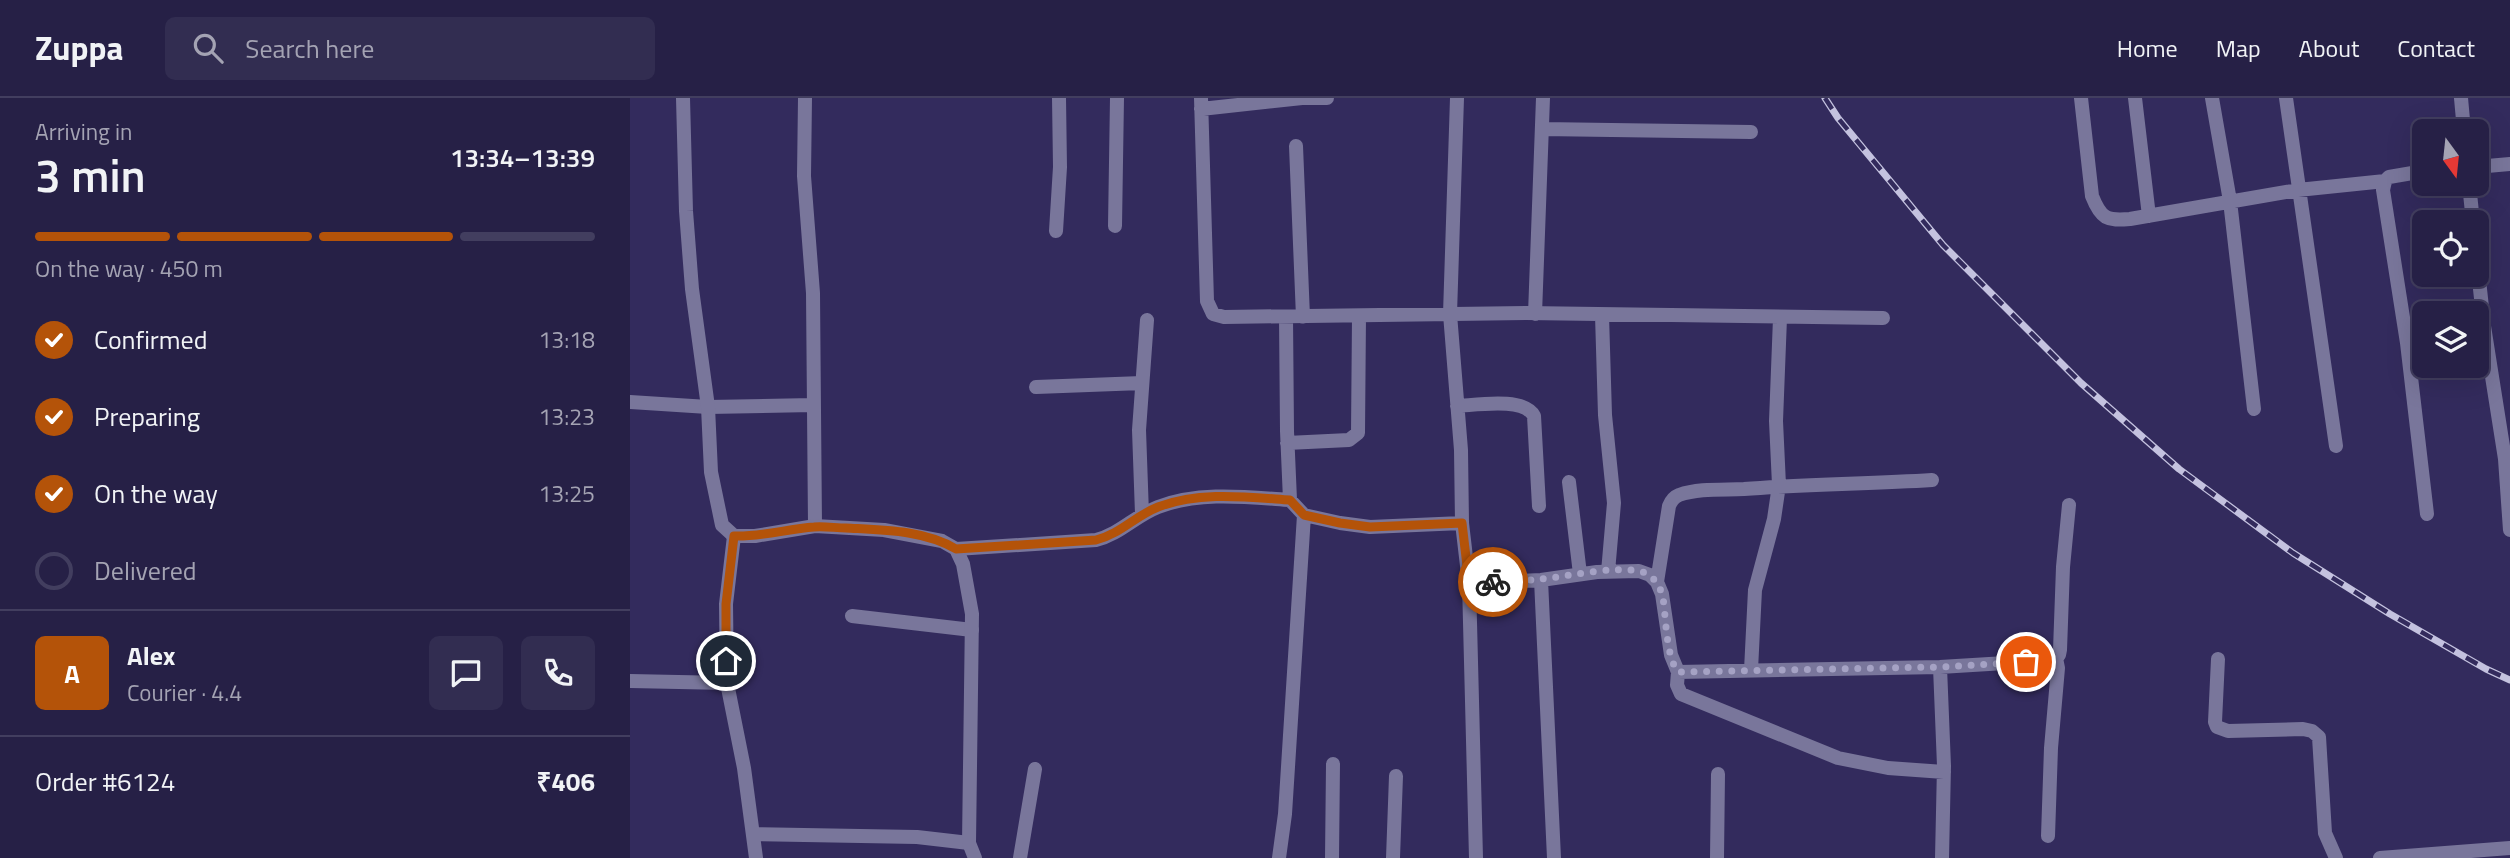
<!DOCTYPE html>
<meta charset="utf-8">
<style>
body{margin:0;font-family:"Titillium Web",sans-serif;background:#322d51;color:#f1f3f6;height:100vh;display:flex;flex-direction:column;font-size:26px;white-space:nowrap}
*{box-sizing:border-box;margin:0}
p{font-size:23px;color:#a4a3b3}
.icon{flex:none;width:38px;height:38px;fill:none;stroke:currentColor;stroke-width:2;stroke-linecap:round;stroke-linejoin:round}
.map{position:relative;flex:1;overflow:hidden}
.side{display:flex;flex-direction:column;background:#262046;width:630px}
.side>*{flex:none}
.needle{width:46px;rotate:165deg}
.controls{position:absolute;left:1782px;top:21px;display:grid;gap:14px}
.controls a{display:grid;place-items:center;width:77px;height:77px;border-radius:10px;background:#262046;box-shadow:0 7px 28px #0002,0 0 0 2px #423e5f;font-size:35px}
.pin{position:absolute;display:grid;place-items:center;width:60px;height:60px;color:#fff;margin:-30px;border:4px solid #fff;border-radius:50%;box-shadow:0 2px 7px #0007}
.courier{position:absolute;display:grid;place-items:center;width:70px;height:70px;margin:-35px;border:5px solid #b45309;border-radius:50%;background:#fff;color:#222;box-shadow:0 2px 9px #0007}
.headline em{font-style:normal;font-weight:600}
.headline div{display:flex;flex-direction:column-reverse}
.headline{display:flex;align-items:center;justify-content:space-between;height:119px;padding:0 35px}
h1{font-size:46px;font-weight:600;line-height:52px}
.bar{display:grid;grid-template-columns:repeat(4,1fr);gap:10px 7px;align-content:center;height:84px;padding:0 35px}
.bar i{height:9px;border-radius:5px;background:#423e5f}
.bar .selected{background:#b45309}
.bar p{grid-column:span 4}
.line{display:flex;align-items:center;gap:18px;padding:0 35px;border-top:2px solid #423e5f}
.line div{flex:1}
.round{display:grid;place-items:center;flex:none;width:74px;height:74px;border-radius:10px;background:#322d51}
ol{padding:0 35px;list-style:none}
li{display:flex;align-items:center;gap:21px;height:77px}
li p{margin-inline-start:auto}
li .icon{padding:7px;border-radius:50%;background:#b45309;color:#fff;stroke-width:4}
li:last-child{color:#a4a3b3}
li i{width:38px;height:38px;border:4px solid #423e5f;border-radius:50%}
header{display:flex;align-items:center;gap:42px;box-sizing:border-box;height:98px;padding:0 35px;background:#262046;border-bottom:2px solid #423e5f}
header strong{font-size:33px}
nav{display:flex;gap:38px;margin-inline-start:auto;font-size:24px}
.search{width:490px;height:63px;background:#322d51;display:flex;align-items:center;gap:18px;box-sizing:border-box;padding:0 24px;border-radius:10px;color:#a4a3b3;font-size:26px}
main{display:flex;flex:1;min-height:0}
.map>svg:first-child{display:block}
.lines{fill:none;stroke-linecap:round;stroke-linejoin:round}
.minor{stroke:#79769b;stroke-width:14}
.tertiary{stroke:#79769b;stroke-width:14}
.rail-casing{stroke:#c4c2df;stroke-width:7}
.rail{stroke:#332b5d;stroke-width:4.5;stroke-dasharray:13;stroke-linecap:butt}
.done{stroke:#a5a2c4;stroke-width:7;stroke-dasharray:0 12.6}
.route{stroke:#b45309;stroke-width:9}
</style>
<header>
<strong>Zuppa</strong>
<div class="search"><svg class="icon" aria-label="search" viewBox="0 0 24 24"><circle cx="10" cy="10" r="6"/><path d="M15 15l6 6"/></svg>Search here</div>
<nav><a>Home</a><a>Map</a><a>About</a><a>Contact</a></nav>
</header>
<main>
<section class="side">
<div class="headline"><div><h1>3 min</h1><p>Arriving in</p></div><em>13:34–13:39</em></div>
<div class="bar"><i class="selected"></i><i class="selected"></i><i class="selected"></i><i></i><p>On the way · 450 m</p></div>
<ol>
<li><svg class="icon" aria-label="check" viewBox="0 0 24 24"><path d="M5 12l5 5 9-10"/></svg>Confirmed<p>13:18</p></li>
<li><svg class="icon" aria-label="check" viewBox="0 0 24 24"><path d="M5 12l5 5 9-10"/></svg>Preparing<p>13:23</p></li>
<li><svg class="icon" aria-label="check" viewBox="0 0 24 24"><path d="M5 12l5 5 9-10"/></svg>On the way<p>13:25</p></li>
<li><i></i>Delivered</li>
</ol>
<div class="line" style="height:126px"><b class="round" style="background:#b45309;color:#fff">A</b><div><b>Alex</b><p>Courier · 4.4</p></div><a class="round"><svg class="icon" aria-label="chat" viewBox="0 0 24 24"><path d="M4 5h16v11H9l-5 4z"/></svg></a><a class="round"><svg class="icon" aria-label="phone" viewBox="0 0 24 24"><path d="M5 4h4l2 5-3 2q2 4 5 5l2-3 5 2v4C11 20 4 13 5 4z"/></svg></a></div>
<div class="line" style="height:91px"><div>Order #6124</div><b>₹406</b></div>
</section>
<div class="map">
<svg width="1880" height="760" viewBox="0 0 1880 760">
<rect width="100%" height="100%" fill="#332b5d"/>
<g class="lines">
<path class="minor" d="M175 0 174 78 183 195 185 428
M571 0 577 203 583 216 594 219 896 215 1253 220
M827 0 820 216 831 352 832 425 839 485 846 760
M1451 0 1462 98C1471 121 1477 123 1500 121L1668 92 1755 83
M1505 0 1519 118
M1582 0 1600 103 1624 311
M1656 0 1706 348
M1831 0 1834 33
M571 11 672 0H697
M912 31 1121 34
M666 48 673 219
M1846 69 1880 66
M1794 73 1759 79 1755 83 1753 92 1777 245 1797 416
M1839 86 1843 124
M485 128 487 0
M426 133 430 69 429 0
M1846 154 1854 228 1875 361 1880 432
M905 216 913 0
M972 217 975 317 984 405 978 474
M656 219 657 333 660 402
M406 289 512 285
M0 304 78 309 183 307
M827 308C847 307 894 299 904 318L909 408
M657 345 719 342 728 335 729 218
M939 384 950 476
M512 416 509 332 517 222
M104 438 96 506 97 585 114 670 126 760
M326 451 466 442C490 436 505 418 528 409 569 393 617 399 660 402L674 417 710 425 740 429 832 425
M911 482 924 760
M1027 484 1039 408C1041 403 1044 399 1049 397 1069 390 1093 392 1114 391 1176 386 1239 386 1302 382
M839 485 911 482 967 474 1009 473 1020 477 1027 484 1032 496 1041 557 1048 574 1047 587 1051 596 1208 660 1258 670 1314 674
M222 518 342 532
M1588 561 1585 624 1587 629 1598 633 1673 631 1682 633 1689 639 1695 735 1706 760
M1310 569 1314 668 1312 760
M1121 572 1125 492 1144 421 1149 387 1146 323 1150 220
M1048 574 1310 569 1423 562 1429 557 1430 552 1433 469 1439 407
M0 583 97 585
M124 736 287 739 339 745
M1418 738 1421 650 1428 570 1426 560
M390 760 405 671
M649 760 655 716 674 417
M702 760 703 666
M763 760 766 678
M1087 760 1088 676
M1750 760 1880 750"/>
<path class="tertiary" d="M53 0 56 113 62 191 78 309 81 374 92 427 104 438H125L185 428 254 432 312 443 326 451 333 466 342 516 339 745 345 760"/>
<g class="rail-casing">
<path id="rail" d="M1195 0 1208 20 1313 147 1451 285 1549 371 1663 455 1760 516 1856 571 1880 582"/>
</g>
<use href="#rail" class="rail"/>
</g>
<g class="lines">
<path class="done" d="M863 484C879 483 896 483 912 481 940 478 982 468 1009 473 1023 476 1030 487 1033 500 1036 519 1036 559 1048 574L1310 569 1396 564"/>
<path class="route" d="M96 563V506L104 438C131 439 157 431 184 429 194 428 206 430 216 430 252 432 294 432 326 451L466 442C490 436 505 418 528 409 569 393 617 399 660 402L674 417 710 425 740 429 832 425 839 485 863 484"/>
</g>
</svg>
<div class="controls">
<a><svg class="needle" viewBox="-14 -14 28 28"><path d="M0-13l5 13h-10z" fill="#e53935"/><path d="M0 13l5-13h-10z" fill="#a4a3b3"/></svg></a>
<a><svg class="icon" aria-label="locate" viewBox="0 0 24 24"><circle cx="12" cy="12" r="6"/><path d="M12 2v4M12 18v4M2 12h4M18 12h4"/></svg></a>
<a><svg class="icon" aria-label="layers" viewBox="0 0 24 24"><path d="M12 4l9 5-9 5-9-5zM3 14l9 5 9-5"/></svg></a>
</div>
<div class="pin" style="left:1396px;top:564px;background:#ea580c"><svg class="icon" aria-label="bag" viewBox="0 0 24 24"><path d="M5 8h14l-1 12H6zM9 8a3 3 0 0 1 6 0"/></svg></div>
<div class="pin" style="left:96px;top:563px;background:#1f2937"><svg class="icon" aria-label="home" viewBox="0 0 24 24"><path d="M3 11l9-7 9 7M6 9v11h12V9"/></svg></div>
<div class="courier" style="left:863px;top:484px"><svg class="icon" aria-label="bike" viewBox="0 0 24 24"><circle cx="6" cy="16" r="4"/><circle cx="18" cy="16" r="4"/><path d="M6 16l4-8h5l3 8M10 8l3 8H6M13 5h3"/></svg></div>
</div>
</main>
